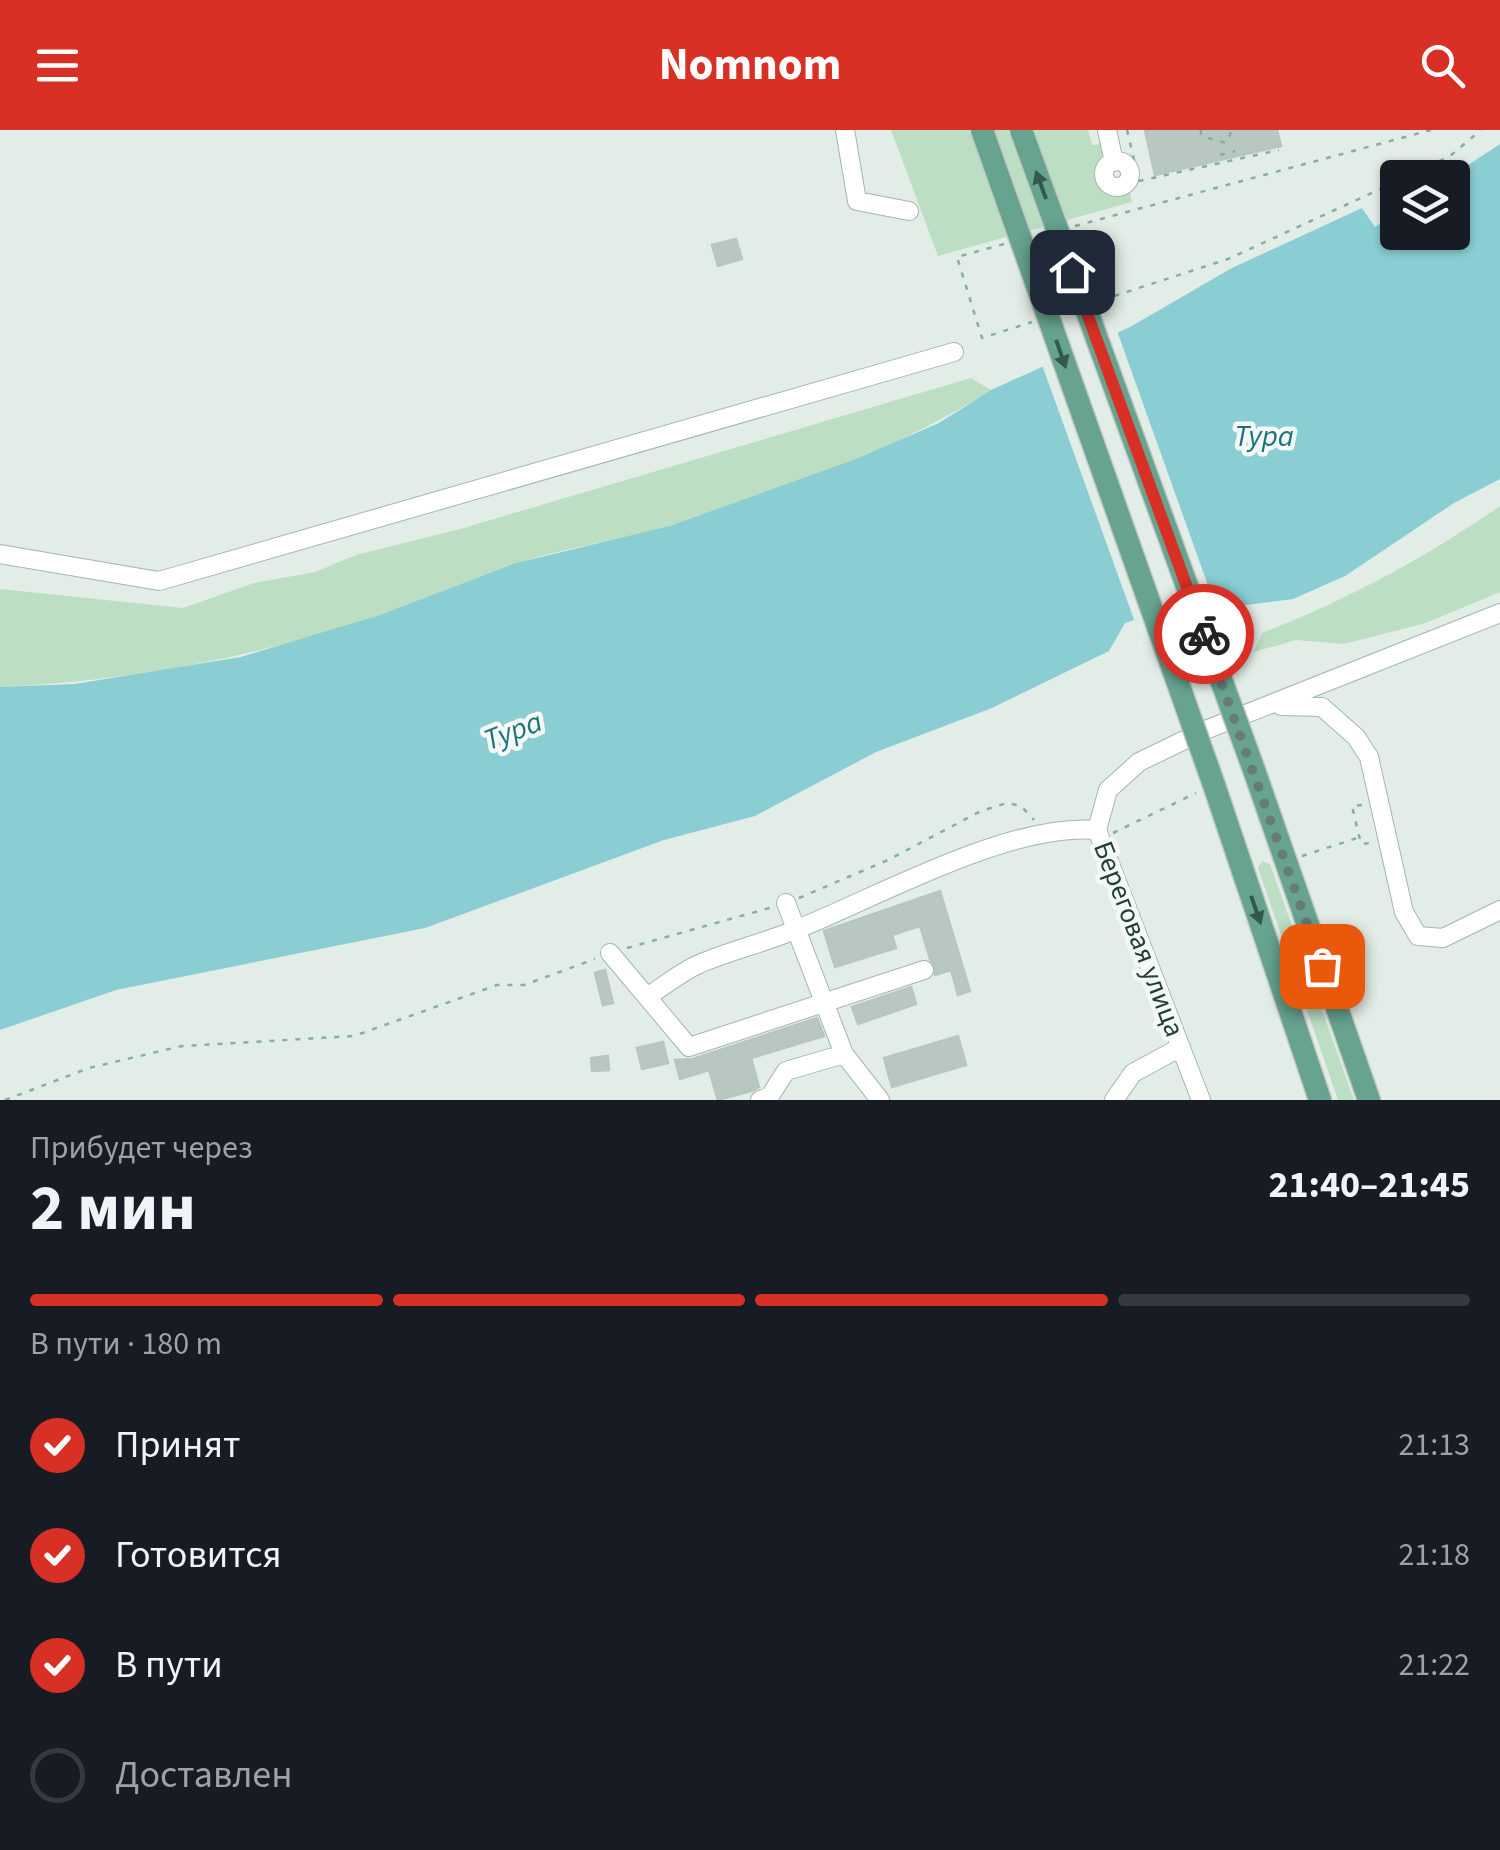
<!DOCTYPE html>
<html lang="ru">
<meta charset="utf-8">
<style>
body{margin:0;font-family:"Source Sans 3",sans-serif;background:#242831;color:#f1f3f6;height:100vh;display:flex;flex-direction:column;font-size:38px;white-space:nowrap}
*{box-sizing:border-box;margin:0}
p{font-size:32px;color:#9ea1a6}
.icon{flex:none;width:55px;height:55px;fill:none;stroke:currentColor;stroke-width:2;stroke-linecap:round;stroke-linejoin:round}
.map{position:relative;height:970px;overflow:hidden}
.panel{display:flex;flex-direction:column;background:#171b24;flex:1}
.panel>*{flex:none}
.buttons{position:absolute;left:1380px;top:30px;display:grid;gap:20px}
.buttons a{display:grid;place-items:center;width:90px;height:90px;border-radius:10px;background:#171b24;box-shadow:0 2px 8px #0004;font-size:50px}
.pin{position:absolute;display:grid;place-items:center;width:85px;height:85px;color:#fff;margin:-42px;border-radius:20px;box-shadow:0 5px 15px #0006}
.courier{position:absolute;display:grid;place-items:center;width:100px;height:100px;margin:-50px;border:8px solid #d93025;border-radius:50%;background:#fff;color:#222;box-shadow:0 2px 12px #0007}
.head em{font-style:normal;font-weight:700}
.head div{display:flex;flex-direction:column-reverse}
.head{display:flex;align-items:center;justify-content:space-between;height:170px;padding:0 30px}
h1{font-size:65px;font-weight:700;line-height:75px}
.bar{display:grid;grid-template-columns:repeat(4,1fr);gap:15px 10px;align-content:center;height:120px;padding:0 30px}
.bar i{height:12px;border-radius:8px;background:#363941}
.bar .on{background:#d93025}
.bar p{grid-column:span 4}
ol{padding:0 30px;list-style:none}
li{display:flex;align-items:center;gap:30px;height:110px}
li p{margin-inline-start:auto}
li .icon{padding:10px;border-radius:50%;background:#d93025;color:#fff;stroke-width:4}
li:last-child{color:#9ea1a6}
li i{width:55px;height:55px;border:5px solid #363941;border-radius:50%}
header{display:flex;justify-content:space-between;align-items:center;height:130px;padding:0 30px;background:#d93025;color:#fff;font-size:45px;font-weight:700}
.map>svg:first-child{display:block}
.green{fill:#bcdfc3}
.water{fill:#8acdd3}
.pier{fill:#e3ede8}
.building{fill:#b8c8c1;stroke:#b5c7be;stroke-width:2.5}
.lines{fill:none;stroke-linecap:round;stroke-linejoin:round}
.minor-casing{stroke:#a5b5af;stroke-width:20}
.major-casing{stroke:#c1c9c6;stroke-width:25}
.path{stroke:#83b19f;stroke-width:2.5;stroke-dasharray:5 8;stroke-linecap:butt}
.minor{stroke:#fff;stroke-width:18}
.major{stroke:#67a38f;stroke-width:22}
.major-bridge-casing{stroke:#c1c9c6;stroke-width:25;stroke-linecap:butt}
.major-bridge{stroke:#67a38f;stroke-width:22}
.oneway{fill:#33584c}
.done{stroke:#667c74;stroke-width:10;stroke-dasharray:0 18}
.route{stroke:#d93025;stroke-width:12}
.labels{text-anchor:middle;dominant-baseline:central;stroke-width:9;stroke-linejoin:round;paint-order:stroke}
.street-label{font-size:28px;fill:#223f35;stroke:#f4f9f6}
.water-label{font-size:30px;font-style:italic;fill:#1b737d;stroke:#f4f9f6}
</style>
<header><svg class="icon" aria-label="menu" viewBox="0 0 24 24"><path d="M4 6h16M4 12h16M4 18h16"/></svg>Nomnom<svg class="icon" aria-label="search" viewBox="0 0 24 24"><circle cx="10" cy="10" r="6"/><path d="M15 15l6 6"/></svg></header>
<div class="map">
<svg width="1500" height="970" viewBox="0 0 1500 970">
<rect width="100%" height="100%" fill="#e3ede8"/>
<path class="green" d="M891 0H1088L1092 15 1102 14 1104 59 1117 65 1130 62 1132 72 938 126Z
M971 248 991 260C894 321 780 363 670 396 619 411 565 417 515 434 469 449 425 470 380 485 257 527 130 551 0 557V459L183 478 254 453 315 442 356 425 460 399Z
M1500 376V462L1426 493 1344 514 1296 510 1254 522 1262 503C1347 470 1425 428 1500 376Z
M1262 731 1270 734 1354 970H1338L1258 738Z"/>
<path class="water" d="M1500 14V349L1454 373 1345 446 1293 469 1239 476 1206 467 1125 493 1109 521 992 578 876 622 755 686 664 710 425 798 116 860 0 900V557L75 554 241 527 380 485 516 433 670 396 856 329 939 293 991 260 1130 197 1232 138 1362 78 1375 97 1397 82 1398 102H1452L1450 47Z"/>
<path class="pier" d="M1116 198 1215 475 1206 472 1136 495 1041 232Z"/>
<path class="building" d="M1145 0H1277L1281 16 1155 45Z
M736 109 742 129 718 136 712 115Z
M940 761 970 861 958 865 951 840 935 845 920 796 892 805 896 818 835 837 824 801Z
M605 840 613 873 603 875 595 843Z
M911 857 916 874 858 894 852 877Z
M817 888 824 906 751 928 759 957 754 960 718 970 709 940 680 949 675 930 693 929Z
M958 906 966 935 892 957 884 928Z
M663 912 668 933 642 939 637 918Z
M608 926 609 940 592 941 591 928Z"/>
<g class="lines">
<g class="minor-casing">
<path id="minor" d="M845 0 857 71 909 81
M1107 0 1114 32
M1104 44a13 13 0 1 1 26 0a13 13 0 1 1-26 0Z
M0 424 159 451 954 222
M1281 576 1322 577 1356 607 1369 627 1404 782 1418 806 1443 808 1500 780
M786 773 844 924 880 970
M610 823 689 917 924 840
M647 867C664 856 681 842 699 834 732 820 767 812 800 798 881 765 1012 692 1097 700
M760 970 770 966 786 941 844 924
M1114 970 1133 943 1181 917
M1201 970 1097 700 1108 660 1139 632 1203 601 1500 483"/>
</g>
<g class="major-casing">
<path id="major" d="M1254 640 1369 970
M1214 655 1320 970"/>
</g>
<path class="path" d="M1127 0 1139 51 1279 20
M1201 0V6L1226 13 1232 0
M1220 25 1235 21
M1404 48 1450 26 1481 0
M1075 96 1431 0
M1004 114 957 127 982 208 1032 192
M1102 170 1228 129 1398 51
M1362 675 1352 676 1361 714 1370 713
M1113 703 1196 663
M1302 726 1357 708
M799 768 888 730 981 681 1007 673 1021 676 1034 690
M627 818 773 777
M5 970 89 938 182 916 354 906 497 855H524L595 829"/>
<use href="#minor" class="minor"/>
<use href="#major" class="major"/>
<g class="major-bridge-casing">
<path id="major-bridge" d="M982 0 1214 655
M1021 0 1254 640"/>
</g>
<use href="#major-bridge" class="major-bridge"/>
</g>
<defs><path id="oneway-solid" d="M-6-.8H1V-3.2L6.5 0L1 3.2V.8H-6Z" transform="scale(2.5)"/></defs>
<g class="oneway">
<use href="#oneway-solid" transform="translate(1041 55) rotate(-110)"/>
<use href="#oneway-solid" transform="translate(1061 224) rotate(71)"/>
<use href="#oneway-solid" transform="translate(1256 780) rotate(71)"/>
</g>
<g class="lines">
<path class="done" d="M1204 504 1322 836"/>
<path class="route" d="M1072 142 1204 504"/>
</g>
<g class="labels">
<g class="street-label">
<text transform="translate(1139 809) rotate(69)">Береговая улица</text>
</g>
<g class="water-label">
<text x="1264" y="306">Тура</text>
<text transform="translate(513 601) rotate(-21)">Тура</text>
</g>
</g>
</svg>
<div class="buttons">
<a><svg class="icon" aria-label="layers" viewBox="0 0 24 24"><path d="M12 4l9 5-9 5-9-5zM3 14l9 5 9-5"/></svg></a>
</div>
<div class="pin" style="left:1322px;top:836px;background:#ea580c"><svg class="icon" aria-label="bag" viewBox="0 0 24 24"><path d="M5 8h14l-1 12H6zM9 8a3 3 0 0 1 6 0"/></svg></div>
<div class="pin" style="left:1072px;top:142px;background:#1f2937"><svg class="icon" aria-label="home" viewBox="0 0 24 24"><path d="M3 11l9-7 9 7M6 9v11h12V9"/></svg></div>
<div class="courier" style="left:1204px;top:504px"><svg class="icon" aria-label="bike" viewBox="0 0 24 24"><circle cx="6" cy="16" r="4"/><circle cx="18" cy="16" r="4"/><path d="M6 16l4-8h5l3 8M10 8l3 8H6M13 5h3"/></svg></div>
</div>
<section class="panel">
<div class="head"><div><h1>2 мин</h1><p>Прибудет через</p></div><em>21:40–21:45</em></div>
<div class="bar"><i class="on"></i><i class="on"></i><i class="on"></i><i></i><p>В пути · 180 m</p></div>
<ol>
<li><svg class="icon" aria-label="check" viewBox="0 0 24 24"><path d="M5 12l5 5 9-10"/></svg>Принят<p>21:13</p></li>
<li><svg class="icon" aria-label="check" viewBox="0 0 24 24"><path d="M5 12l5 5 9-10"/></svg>Готовится<p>21:18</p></li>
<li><svg class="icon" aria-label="check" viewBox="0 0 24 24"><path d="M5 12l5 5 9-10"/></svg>В пути<p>21:22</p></li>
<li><i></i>Доставлен</li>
</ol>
</section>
